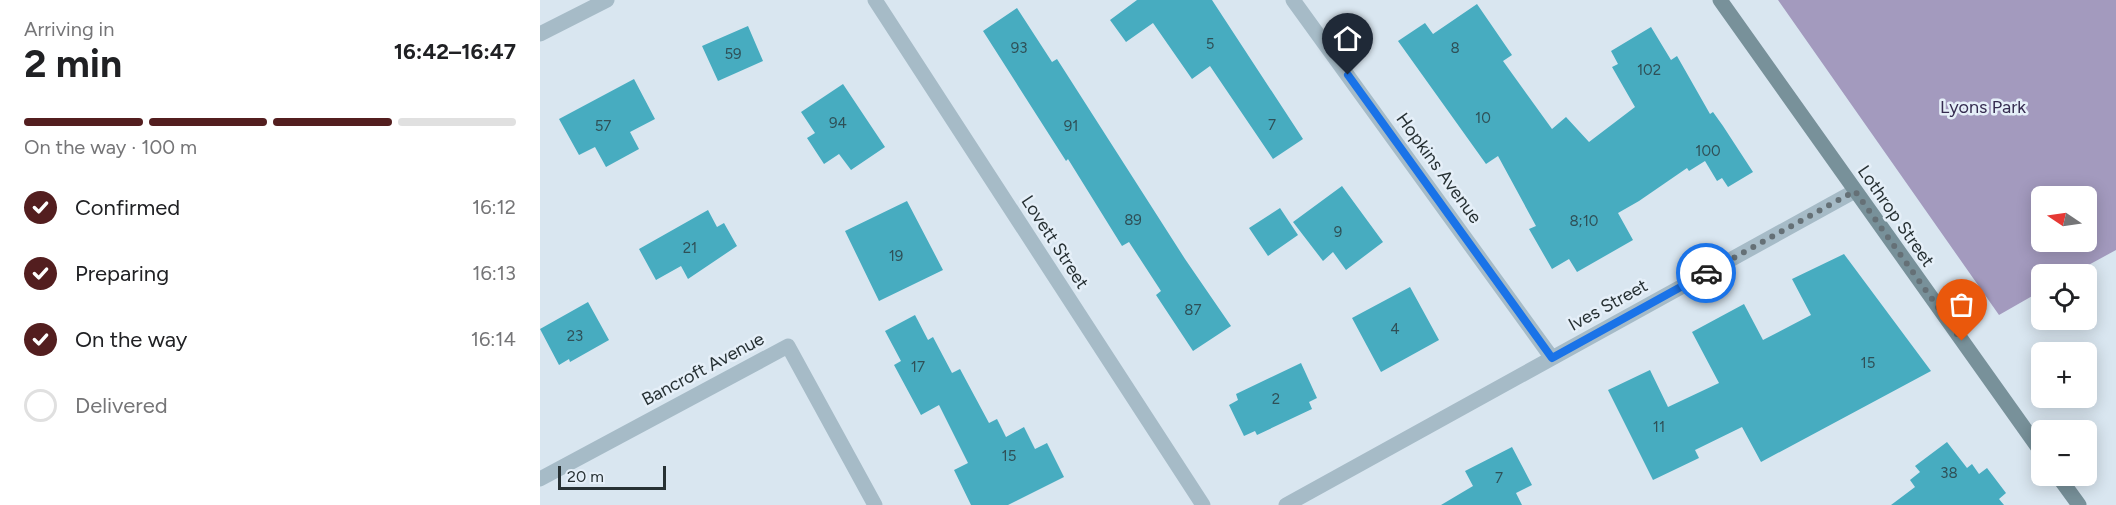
<!DOCTYPE html>
<meta charset="utf-8">
<style>
body{margin:0;font-family:Figtree,sans-serif;background:#f2f2f2;color:#202124;height:100vh;display:flex;flex-direction:column;font-size:22px;white-space:nowrap}
*{box-sizing:border-box;margin:0}
p{font-size:20px;color:#757577}
.icon{flex:none;width:33px;height:33px;fill:none;stroke:currentColor;stroke-width:2;stroke-linecap:round;stroke-linejoin:round}
.map{position:relative;flex:1;overflow:hidden}
.side{display:flex;flex-direction:column;background:#fff;width:540px}
.side>*{flex:none}
.needle{width:39px;rotate:283deg}
.controls{position:absolute;left:1491px;top:186px;display:grid;gap:12px}
.controls a{display:grid;place-items:center;width:66px;height:66px;border-radius:9px;background:#fff;box-shadow:0 3px 15px #0003;font-size:30px}
.scale{position:absolute;left:18px;bottom:15px;width:108px;box-sizing:border-box;padding-left:6px;border:3px solid #273134;border-top:0;font-size:16px;line-height:21px;white-space:nowrap;color:#273134;-webkit-text-stroke:4px #e5eff8;paint-order:stroke}
.pin{position:absolute;display:grid;place-items:center;width:51px;height:51px;color:#fff;margin:-62px -26px;border-radius:50% 50% 50% 0;rotate:-45deg;box-shadow:0 0 6px #0007}
.pin .icon{rotate:45deg}
.courier{position:absolute;display:grid;place-items:center;width:60px;height:60px;margin:-30px;border:4px solid #1a73e8;border-radius:50%;background:#fff;color:#222;box-shadow:0 2px 8px #0007}
.head em{font-style:normal;font-weight:700}
.head div{display:flex;flex-direction:column-reverse}
.head{display:flex;align-items:center;justify-content:space-between;height:102px;padding:0 24px}
h1{font-size:39px;font-weight:700;line-height:45px}
.bar{display:grid;grid-template-columns:repeat(4,1fr);gap:9px 6px;align-content:center;height:72px;padding:0 24px}
.bar i{height:8px;border-radius:4px;background:#e0e0e0}
.bar .on{background:#531e1f}
.bar p{grid-column:span 4}
ol{padding:0 24px;list-style:none}
li{display:flex;align-items:center;gap:18px;height:66px}
li p{margin-inline-start:auto}
li .icon{padding:6px;border-radius:50%;background:#531e1f;color:#fff;stroke-width:4}
li:last-child{color:#757577}
li i{width:33px;height:33px;border:3px solid #e0e0e0;border-radius:50%}
main{display:flex;flex:1;min-height:0}
.map>svg:first-child{display:block}
.green{fill:#a39abe;fill-rule:evenodd}
.building{fill:#47acc0}
.lines{fill:none;stroke-linecap:round;stroke-linejoin:round}
.minor{stroke:#a6bbc7;stroke-width:15}
.tertiary{stroke:#a6bbc7;stroke-width:15}
.secondary{stroke:#78919a;stroke-width:15}
.done{stroke:#657076;stroke-width:6;stroke-dasharray:0 10.8}
.route{stroke:#1a73e8;stroke-width:8}
.labels{text-anchor:middle;dominant-baseline:central;stroke-width:5;stroke-linejoin:round;paint-order:stroke}
.number-label{font-size:15px;fill:#2f5057}
.park-label{font-size:18px;fill:#362c50;stroke:#e5eff8}
.street-label{font-size:18px;fill:#273134;stroke:#e5eff8}
</style>
<main>
<section class="side">
<div class="head"><div><h1>2 min</h1><p>Arriving in</p></div><em>16:42–16:47</em></div>
<div class="bar"><i class="on"></i><i class="on"></i><i class="on"></i><i></i><p>On the way · 100 m</p></div>
<ol>
<li><svg class="icon" aria-label="check" viewBox="0 0 24 24"><path d="M5 12l5 5 9-10"/></svg>Confirmed<p>16:12</p></li>
<li><svg class="icon" aria-label="check" viewBox="0 0 24 24"><path d="M5 12l5 5 9-10"/></svg>Preparing<p>16:13</p></li>
<li><svg class="icon" aria-label="check" viewBox="0 0 24 24"><path d="M5 12l5 5 9-10"/></svg>On the way<p>16:14</p></li>
<li><i></i>Delivered</li>
</ol>
</section>
<div class="map">
<svg width="1576" height="505" viewBox="0 0 1576 505">
<rect width="100%" height="100%" fill="#d9e6f0"/>
<path class="green" d="M1238 0H1576V250L1532 274H1502L1501 291 1459 315ZM1502 196H1546V242H1502Z"/>
<path class="building" d="M597 0H672L763 139 733 159 670 66 652 79 613 23 586 42 570 20Z
M937 4 972 55 963 61 1012 129 1026 117 1049 142 1095 107 1072 67 1078 64 1071 51 1111 27 1131 60 1137 56 1170 114 1173 112 1183 126 1213 172 1188 187 1182 178 1177 181 1165 161 1149 171 1147 168 1099 201 1078 213 1093 240 1037 272 1029 259 1012 269 989 229 996 226 958 156 946 164 858 41 885 23 893 34Z
M477 8 512 62 517 59 645 259 691 326 653 351 616 295 621 291 589 242 582 246 528 159 526 161 443 31Z
M208 26 223 61 178 81 162 46Z
M94 79 115 119 90 132 99 149 66 167 55 147 39 155 19 119Z
M303 84 345 147 311 170 299 154 284 164 267 138 275 133 261 112Z
M802 186 843 242 806 270 793 252 783 261 753 222Z
M367 201 403 270 339 301 305 231Z
M740 208 758 235 728 256 709 228Z
M168 210 177 227 184 223 197 246 148 279 141 266 116 280 99 249Z
M1304 254 1391 371 1221 462 1202 427 1155 450 1159 458 1113 480 1068 390 1110 370 1128 407 1179 383 1152 332 1204 304 1223 340 1271 315 1252 279Z
M870 287 899 340 841 372 812 318Z
M48 302 69 340 30 362 29 359 19 365 0 329Z
M375 315 388 340 393 337 412 373 420 369 449 423 457 419 466 437 484 427 495 449 507 443 524 477 468 505H431L414 470 428 463 399 405 381 415 354 365 361 361 345 331Z
M761 363 777 398 769 402 772 409 717 435 715 431 704 436 689 405 698 400 696 394Z
M1407 442 1427 468 1432 464 1439 474 1447 468 1466 493 1459 499 1464 505H1351L1375 487 1370 480 1380 472 1375 466Z
M972 447 992 485 976 493 982 505H901L933 486 925 471Z"/>
<g class="lines">
<path class="minor" d="M335 0 663 505
M753 0 1012 358
M0 479 248 346 335 505
M746 505 1315 191"/>
<path class="tertiary" d="M0 34 67 0"/>
<path class="secondary" d="M1180 0 1502 453
M1518 476 1539 505"/>
</g>
<g class="lines">
<path class="done" d="M1166 273 1315 191 1422 341"/>
<path class="route" d="M808 75 1012 358 1166 273"/>
</g>
<g class="labels">
<g class="number-label">
<text x="670" y="44">5</text>
<text x="479" y="48">93</text>
<text x="915" y="48">8</text>
<text x="193" y="54">59</text>
<text x="1109" y="70">102</text>
<text x="943" y="118">10</text>
<text x="298" y="123">94</text>
<text x="732" y="125">7</text>
<text x="63" y="126">57</text>
<text x="531" y="126">91</text>
<text x="1168" y="151">100</text>
<text x="593" y="220">89</text>
<text x="1044" y="221">8;10</text>
<text x="798" y="232">9</text>
<text x="150" y="248">21</text>
<text x="356" y="256">19</text>
<text x="653" y="310">87</text>
<text x="855" y="329">4</text>
<text x="35" y="336">23</text>
<text x="1328" y="363">15</text>
<text x="378" y="367">17</text>
<text x="736" y="399">2</text>
<text x="1119" y="427">11</text>
<text x="469" y="456">15</text>
<text x="1409" y="473">38</text>
<text x="959" y="478">7</text>
</g>
<g class="park-label">
<text x="1443" y="107">Lyons Park</text>
</g>
<g class="street-label">
<text transform="translate(899 168) rotate(54)">Hopkins Avenue</text>
<text transform="translate(1356 216) rotate(55)">Lothrop Street</text>
<text transform="translate(515 242) rotate(57)">Lovett Street</text>
<text transform="translate(1068 305) rotate(-29)">Ives Street</text>
<text transform="translate(163 369) rotate(-28)">Bancroft Avenue</text>
</g>
</g>
</svg>
<div class="controls">
<a><svg class="needle" viewBox="-14 -14 28 28"><path d="M0-13l5 13h-10z" fill="#e53935"/><path d="M0 13l5-13h-10z" fill="#757577"/></svg></a>
<a><svg class="icon" aria-label="locate" viewBox="0 0 24 24"><circle cx="12" cy="12" r="6"/><path d="M12 2v4M12 18v4M2 12h4M18 12h4"/></svg></a>
<a>+</a>
<a>−</a>
</div>
<div class="scale">20 m</div>
<div class="pin" style="left:1422px;top:341px;background:#ea580c"><svg class="icon" aria-label="bag" viewBox="0 0 24 24"><path d="M5 8h14l-1 12H6zM9 8a3 3 0 0 1 6 0"/></svg></div>
<div class="pin" style="left:808px;top:75px;background:#1f2937"><svg class="icon" aria-label="home" viewBox="0 0 24 24"><path d="M3 11l9-7 9 7M6 9v11h12V9"/></svg></div>
<div class="courier" style="left:1166px;top:273px"><svg class="icon" aria-label="car" viewBox="0 0 24 24"><path d="M5 17H2v-5l4-1 3-4h7l3 4 3 1v5h-3M9 17h6M6 11h13"/><circle cx="7" cy="17" r="2"/><circle cx="17" cy="17" r="2"/></svg></div>
</div>
</main>
